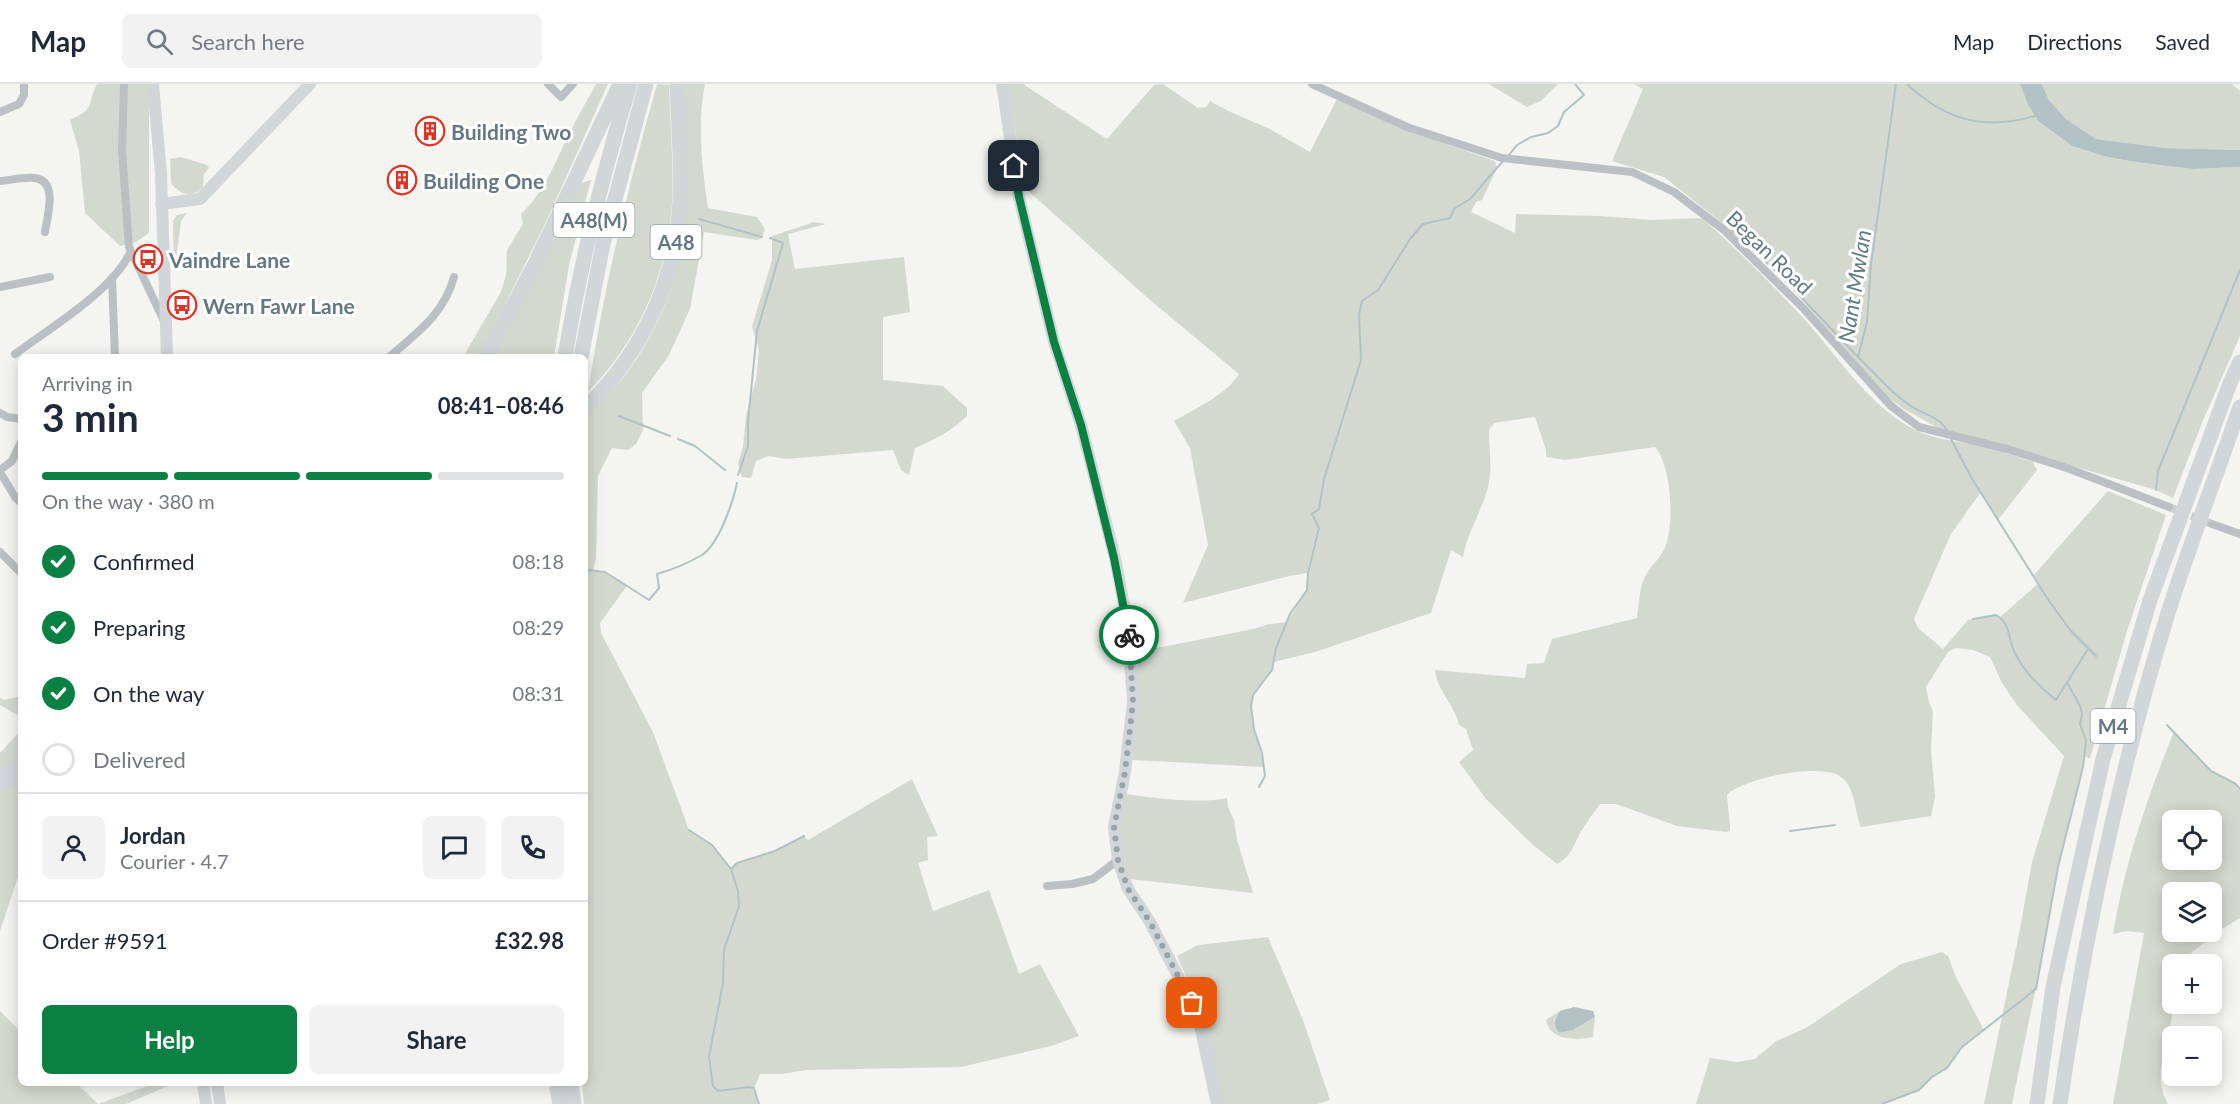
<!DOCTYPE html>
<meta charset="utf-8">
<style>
body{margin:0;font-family:Lato,sans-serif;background:#f2f2f3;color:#1f2937;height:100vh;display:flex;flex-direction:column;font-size:22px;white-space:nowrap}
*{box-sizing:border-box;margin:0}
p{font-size:20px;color:#747a83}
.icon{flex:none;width:33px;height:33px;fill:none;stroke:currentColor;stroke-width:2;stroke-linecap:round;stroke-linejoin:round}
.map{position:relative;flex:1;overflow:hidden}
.details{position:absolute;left:18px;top:270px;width:570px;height:732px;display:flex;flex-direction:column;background:#fff;border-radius:9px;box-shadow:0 3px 15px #0003}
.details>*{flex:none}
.tools{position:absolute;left:2162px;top:726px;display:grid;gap:12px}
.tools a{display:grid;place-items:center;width:60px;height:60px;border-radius:9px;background:#fff;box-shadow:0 3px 15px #0003;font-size:30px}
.pin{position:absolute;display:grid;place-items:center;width:51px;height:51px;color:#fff;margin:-26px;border-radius:12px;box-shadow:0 3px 9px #0006}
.courier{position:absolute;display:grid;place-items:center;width:60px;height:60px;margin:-30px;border:4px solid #0b8043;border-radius:50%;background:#fff;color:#222;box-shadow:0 2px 8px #0007}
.headline em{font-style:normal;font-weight:700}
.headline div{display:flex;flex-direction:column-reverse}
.headline{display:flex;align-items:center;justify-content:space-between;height:102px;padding:0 24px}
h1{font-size:39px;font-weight:700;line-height:45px}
.bar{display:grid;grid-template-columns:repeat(4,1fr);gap:9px 6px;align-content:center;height:72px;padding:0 24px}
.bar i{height:8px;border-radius:4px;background:#e0e1e3}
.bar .on{background:#0b8043}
.bar p{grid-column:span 4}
.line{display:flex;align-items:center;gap:15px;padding:0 24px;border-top:2px solid #e0e1e3}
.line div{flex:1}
.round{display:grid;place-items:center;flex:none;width:63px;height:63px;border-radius:9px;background:#f2f2f3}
ol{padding:0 24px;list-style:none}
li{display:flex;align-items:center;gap:18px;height:66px}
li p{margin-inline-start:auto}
li .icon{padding:6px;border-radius:50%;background:#0b8043;color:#fff;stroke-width:4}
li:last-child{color:#747a83}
li i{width:33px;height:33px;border:3px solid #e0e1e3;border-radius:50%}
.primary-button{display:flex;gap:12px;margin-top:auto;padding:12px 24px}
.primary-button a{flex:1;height:69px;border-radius:9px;background:#0b8043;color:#fff;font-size:24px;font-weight:700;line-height:69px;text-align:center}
.primary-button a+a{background:#f2f2f3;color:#1f2937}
header{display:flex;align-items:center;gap:36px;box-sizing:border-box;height:84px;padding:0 30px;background:#fff;border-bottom:2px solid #e0e1e3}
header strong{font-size:28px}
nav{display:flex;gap:33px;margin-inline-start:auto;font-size:21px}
.search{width:420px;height:54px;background:#f2f2f3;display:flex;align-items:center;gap:15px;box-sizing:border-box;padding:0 21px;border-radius:9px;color:#747a83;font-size:22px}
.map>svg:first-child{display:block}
.green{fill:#d4d9d0;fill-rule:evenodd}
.water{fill:#b2c2c4}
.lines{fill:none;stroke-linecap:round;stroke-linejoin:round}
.stream{stroke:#b2c2c4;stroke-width:2}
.street-tunnel{stroke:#c9cfcf;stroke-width:8;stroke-dasharray:8 4;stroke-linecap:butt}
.street{stroke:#bac0c3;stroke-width:8}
.secondary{stroke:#d1d6d9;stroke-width:12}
.primary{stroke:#d1d6d9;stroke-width:12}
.highway{stroke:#d1d6d9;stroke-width:15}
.done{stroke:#96a3a8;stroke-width:6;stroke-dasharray:0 10.8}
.route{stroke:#0b8043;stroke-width:8}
.labels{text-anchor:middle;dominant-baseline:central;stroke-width:6;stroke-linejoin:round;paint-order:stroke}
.shield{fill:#fff;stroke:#92a0a7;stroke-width:1.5}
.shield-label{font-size:20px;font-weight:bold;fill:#647881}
.poi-label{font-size:21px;font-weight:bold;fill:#647881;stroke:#fff;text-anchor:start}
.street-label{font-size:21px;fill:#647881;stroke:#fff}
.water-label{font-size:22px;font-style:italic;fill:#5f7b7f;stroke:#fff}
</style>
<header>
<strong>Map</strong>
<div class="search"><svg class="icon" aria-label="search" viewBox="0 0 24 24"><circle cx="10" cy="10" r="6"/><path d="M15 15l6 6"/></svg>Search here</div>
<nav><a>Map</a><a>Directions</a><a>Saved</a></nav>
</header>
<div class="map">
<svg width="2240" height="1020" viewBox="0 0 2240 1020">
<rect width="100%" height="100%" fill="#f4f4f0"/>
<path class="green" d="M97 0H149V149L136 158 120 162 85 129 79 67 70 36C97 24 86 21 97 0Z
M596 0H608L545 140 479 273H463L501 208 506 191 507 166 523 140 521 130C546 106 554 80 569 50 577 33 587 17 596 0Z
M657 0 669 1C670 41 674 81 672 120 667 192 638 257 588 308 604 202 628 103 657 0Z
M684 0H705C697 40 702 84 708 124L757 133 765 145 762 154 757 156 704 148 690 225 669 271 642 309 643 346 636 360 628 366 612 364 598 392 596 475 593 486 605 488 627 502 600 539 601 549 653 648 689 746 712 761 731 785 737 779 775 767 804 752 808 756 912 695 938 752 927 753 928 776 918 779 933 827 989 806 1019 890 1040 880 1079 952 1051 962 961 983 806 986 782 990H760L754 1004 759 1020H584L582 999H585V987L589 986 585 964V336C593 321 608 312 618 299 630 286 641 269 649 254 695 173 686 89 684 0Z
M1007 0H1023L1107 55 1154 1 1163 0 1198 24 1206 23 1210 17 1228 27 1268 44 1310 68 1337 15 1397 43 1495 77 1497 84 1482 116 1476 118 1471 128 1515 149 1516 130 1600 132 1653 136 1702 134C1738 166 1773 201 1806 237 1838 273 1871 324 1915 346 1933 355 1956 357 1976 361 1996 365 2015 372 2033 378L2037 386 1998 436 1981 408 1951 450 1914 535 1918 544 1943 565 1968 536 1996 531 2000 533 2039 499 2034 491 2108 407 2166 431 2127 547 2090 674 2084 673 2078 707 2058 783 2041 878 2012 1020H1984L2019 850 2032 778 2064 672 2017 621 2002 599 1990 573 1973 566 1956 564 1948 568 1926 603 1929 618 1933 627 1931 666 1935 713 1931 732 1861 743C1854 727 1856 704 1841 693 1822 678 1744 694 1727 711L1730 743V747L1726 748 1677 742 1616 720H1600C1593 730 1586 739 1580 749 1573 763 1571 772 1557 780L1533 761 1486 715 1459 678 1473 666 1466 645 1459 641C1455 621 1437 607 1435 586L1525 594 1527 580 1544 579 1552 555 1637 534C1639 521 1639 504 1645 493 1649 483 1659 476 1664 466 1675 444 1672 382 1655 363L1565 376 1546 373V366L1535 333 1494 339 1489 346C1489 365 1493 389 1487 407 1480 430 1467 450 1463 473L1451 466 1431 529 1315 568 1274 578C1271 591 1261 598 1254 609 1244 630 1261 662 1264 683L1132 676 1137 613V568L1253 545 1269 540 1287 538 1307 506 1308 489 1289 492 1183 519 1208 461 1190 364 1174 337C1196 324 1225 312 1239 290L1150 216 1025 104Z
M1489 0H1558L1541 17 1527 23Z
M1634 0H2020L2028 21 2038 37 2072 62 2103 72 2135 78 2193 85 2240 83V252L2202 339 2173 414 2156 406 1936 343 1904 325 1887 313 1779 190 1731 146 1664 93 1612 77 1643 5Z
M2042 0H2232L2240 7V66L2166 64 2096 55 2066 35 2049 16Z
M181 73 207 81 209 84 204 90 203 103C192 115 180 111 171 99L170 75Z
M591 96 569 181 554 273H494L579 100Z
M187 129 181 137 174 190 173 137 177 131Z
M814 138 826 140 788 150 795 185 904 173 910 228 883 233V296L943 302 967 324V332C952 347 934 356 915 364L909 391 901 386 893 366 786 375 768 372 756 377 751 394 742 393 738 380 743 363 746 331 756 296 759 266 752 242 772 176V152Z
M21 612V633L0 621V614L4 616Z
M21 646V675L0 687V669Z
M2174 647 2211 687 2236 700 2240 705V834L2222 845 2177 880H2172L2171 906 2169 913C2182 942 2146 982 2168 1020H2113L2144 849 2127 847 2113 850C2125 777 2147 715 2174 647ZM2172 736H2211V776H2172ZM2211 808V848H2172V808Z
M21 696V784L0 847V707Z
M1125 710C1153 714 1200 720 1227 714L1228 723 1234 736 1237 756 1253 809 1130 795C1116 760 1118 746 1125 710Z
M1268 853 1303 936 1330 1016 1317 1020H1220L1195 913 1177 872 1198 861Z
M1942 868 1948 872 1956 893 1984 946 1962 963 1947 984 1932 993 1919 1006 1882 1020H1696L1710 974 1737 978 1755 975 1776 957 1806 944 1901 880Z
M0 927 21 948V999H76L98 1020 156 999H167L168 1002 126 1020H0Z
M1560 927 1554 936 1559 949 1573 946 1595 933 1593 953C1576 957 1549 956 1546 936Z"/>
<path class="water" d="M2020 0H2042L2049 16 2066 35 2096 55 2166 64 2240 66V83L2193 85 2135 78 2103 72 2072 62 2038 37 2028 21Z
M1574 923 1593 927 1595 933 1573 946 1559 949C1553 939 1554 936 1560 927Z"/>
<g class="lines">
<path class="stream" d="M1896 0 1871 181 1867 238 1858 273C1876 290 1893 311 1914 324 1927 331 1941 334 1948 348
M1907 0C1945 36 1984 47 2035 32
M1509 71 1517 61 1531 53 1548 49 1558 42 1564 28 1584 11 1575 0
M699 135 762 153
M1731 146 1779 190 1858 273
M619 332 670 352
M1950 353 1971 393 2049 517 2071 547 2096 572
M678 355 695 362 725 386
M738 391 748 362V338L757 247 783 159 770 154
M2156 406 2158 387 2240 186
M588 486 605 488 649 516 659 504 657 490C671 486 690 478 702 471 719 460 733 418 737 399
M1973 535 1996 531C2010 539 2008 552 2013 565 2022 586 2039 602 2056 616L2088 565
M2167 641 2211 687 2236 700 2240 705
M1259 703 1265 692 1262 669 1254 645 1251 623 1253 611 1272 586 1276 564 1290 530 1307 506 1308 489 1319 444 1312 430 1319 425 1324 395 1361 276 1359 231 1362 217 1378 206 1410 155 1423 140 1450 134 1454 125 1470 115 1503 77
M689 746 712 761 731 785 738 807 739 822 724 866 723 899 709 973 713 1002 718 1007 749 1003 754 1004 759 1020
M1790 747 1835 741
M731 785 737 779 775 767 804 752
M1882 1020 1919 1006 1932 993 1947 984 1962 963 2036 905 2058 783 2083 683 2086 657 2080 640 2082 630 2080 622 2068 600"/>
<path class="street-tunnel" d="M2169 423 2212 440"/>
<path class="street" d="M124 0 122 67 129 163 164 237
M548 0 561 13 573 0
M1312 0 1407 43 1502 74 1632 88 1674 108 1724 146 1804 225 1891 322 1919 343 2007 365 2067 384 2169 423
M0 28 19 20 24 11V0
M0 97C11 96 23 93 34 94 59 96 47 133 45 148
M112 194 115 273
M0 203 50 193
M15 270C50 244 111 208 130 169
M389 273C417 249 444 230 454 193
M0 329 7 333 21 335
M0 386 12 377 21 358
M0 388 15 413 21 419
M2212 440 2240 450
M0 468 21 489
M1047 802 1072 800 1093 795 1118 776"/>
<path class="secondary" d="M153 0 161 90 167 273
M1002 0 1019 113 1054 258 1081 341 1115 474 1128 543 1133 618 1125 688 1114 743 1118 776 1128 805 1150 838 1192 919 1200 941 1217 1020
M161 120 200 115 310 0
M0 690 21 678
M0 702 21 690"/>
<path class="primary" d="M203 999 206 1020
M217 999 220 1020"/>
<path class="highway" d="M486 273 535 180 620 0
M565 273C580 181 603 89 630 0
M581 273 603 160 646 0
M585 324C643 268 677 195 680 115 682 77 678 38 677 0
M556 999 560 1020
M571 999 574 1020
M2037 1020 2053 903 2103 675 2150 516 2230 299 2240 278
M2060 1020C2084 854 2119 689 2168 529 2190 460 2216 392 2240 323"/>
</g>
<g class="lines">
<path class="done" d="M1129 551 1133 618 1125 688 1114 743 1118 776 1128 805 1150 838 1192 919"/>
<path class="route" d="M1014 82 1019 113 1054 258 1081 341 1114 474 1129 551"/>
</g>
<defs>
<g id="building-ring" transform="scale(1.5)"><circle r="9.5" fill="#fff" stroke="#df3425" stroke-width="1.5"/><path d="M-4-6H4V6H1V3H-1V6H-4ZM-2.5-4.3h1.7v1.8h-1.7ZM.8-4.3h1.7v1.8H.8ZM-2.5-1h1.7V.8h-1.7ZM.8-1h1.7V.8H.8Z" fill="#df3425"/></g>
<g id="bus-ring" transform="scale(1.5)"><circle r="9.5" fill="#fff" stroke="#df3425" stroke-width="1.5"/><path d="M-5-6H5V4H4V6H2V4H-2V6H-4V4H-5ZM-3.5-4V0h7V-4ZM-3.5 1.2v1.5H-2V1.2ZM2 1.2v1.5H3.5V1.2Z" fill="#df3425"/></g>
</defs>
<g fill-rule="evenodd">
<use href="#building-ring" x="430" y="47"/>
<use href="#building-ring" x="402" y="96"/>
<use href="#bus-ring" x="148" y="175"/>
<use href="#bus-ring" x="182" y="221"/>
</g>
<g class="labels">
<g class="shield">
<rect x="553.5" y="119" width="81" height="34" rx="4.5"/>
<rect x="650.5" y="141" width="51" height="34" rx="4.5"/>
<rect x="2090.5" y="625" width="45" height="34" rx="4.5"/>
</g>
<g class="shield-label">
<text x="594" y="136">A48(M)</text>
<text x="676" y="158">A48</text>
<text x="2113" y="642">M4</text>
</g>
<g class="poi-label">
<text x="451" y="47">Building Two</text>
<text x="423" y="96">Building One</text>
<text x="169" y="175">Vaindre Lane</text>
<text x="203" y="221">Wern Fawr Lane</text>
</g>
<g class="street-label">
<text transform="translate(1770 168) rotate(44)">Began Road</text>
</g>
<g class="water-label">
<text transform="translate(1854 202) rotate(-81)">Nant Mwlan</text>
</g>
</g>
</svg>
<div class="tools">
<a><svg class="icon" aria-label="locate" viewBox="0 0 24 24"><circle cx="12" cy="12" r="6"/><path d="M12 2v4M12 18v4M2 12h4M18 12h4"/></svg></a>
<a><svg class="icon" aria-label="layers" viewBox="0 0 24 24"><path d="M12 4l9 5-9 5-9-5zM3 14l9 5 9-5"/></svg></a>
<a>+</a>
<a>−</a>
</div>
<div class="pin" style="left:1192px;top:919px;background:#ea580c"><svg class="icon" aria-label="bag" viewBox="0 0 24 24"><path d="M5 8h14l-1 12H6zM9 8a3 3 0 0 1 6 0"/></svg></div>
<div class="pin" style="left:1014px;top:82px;background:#1f2937"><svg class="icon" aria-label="home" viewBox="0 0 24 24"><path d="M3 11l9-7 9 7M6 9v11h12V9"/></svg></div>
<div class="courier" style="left:1129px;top:551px"><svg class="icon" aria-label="bike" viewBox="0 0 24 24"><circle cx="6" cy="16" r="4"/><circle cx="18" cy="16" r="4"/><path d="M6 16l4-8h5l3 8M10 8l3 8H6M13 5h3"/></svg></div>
<section class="details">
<div class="headline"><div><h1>3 min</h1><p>Arriving in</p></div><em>08:41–08:46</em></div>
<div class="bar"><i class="on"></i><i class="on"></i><i class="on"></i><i></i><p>On the way · 380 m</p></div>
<ol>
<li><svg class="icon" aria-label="check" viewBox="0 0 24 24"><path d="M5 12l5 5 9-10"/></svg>Confirmed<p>08:18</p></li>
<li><svg class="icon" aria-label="check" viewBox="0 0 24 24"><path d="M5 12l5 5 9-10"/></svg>Preparing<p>08:29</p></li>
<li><svg class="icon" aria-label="check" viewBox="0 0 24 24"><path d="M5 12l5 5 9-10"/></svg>On the way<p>08:31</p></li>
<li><i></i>Delivered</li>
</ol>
<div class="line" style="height:108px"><a class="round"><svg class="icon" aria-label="person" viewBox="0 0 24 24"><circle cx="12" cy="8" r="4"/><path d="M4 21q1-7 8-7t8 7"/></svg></a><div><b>Jordan</b><p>Courier · 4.7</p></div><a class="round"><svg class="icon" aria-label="chat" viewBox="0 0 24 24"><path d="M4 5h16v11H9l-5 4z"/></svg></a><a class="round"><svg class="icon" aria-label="phone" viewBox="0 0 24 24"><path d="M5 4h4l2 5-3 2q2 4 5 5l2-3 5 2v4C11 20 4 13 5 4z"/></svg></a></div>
<div class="line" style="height:78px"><div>Order #9591</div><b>£32.98</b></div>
<div class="primary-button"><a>Help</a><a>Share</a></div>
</section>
</div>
